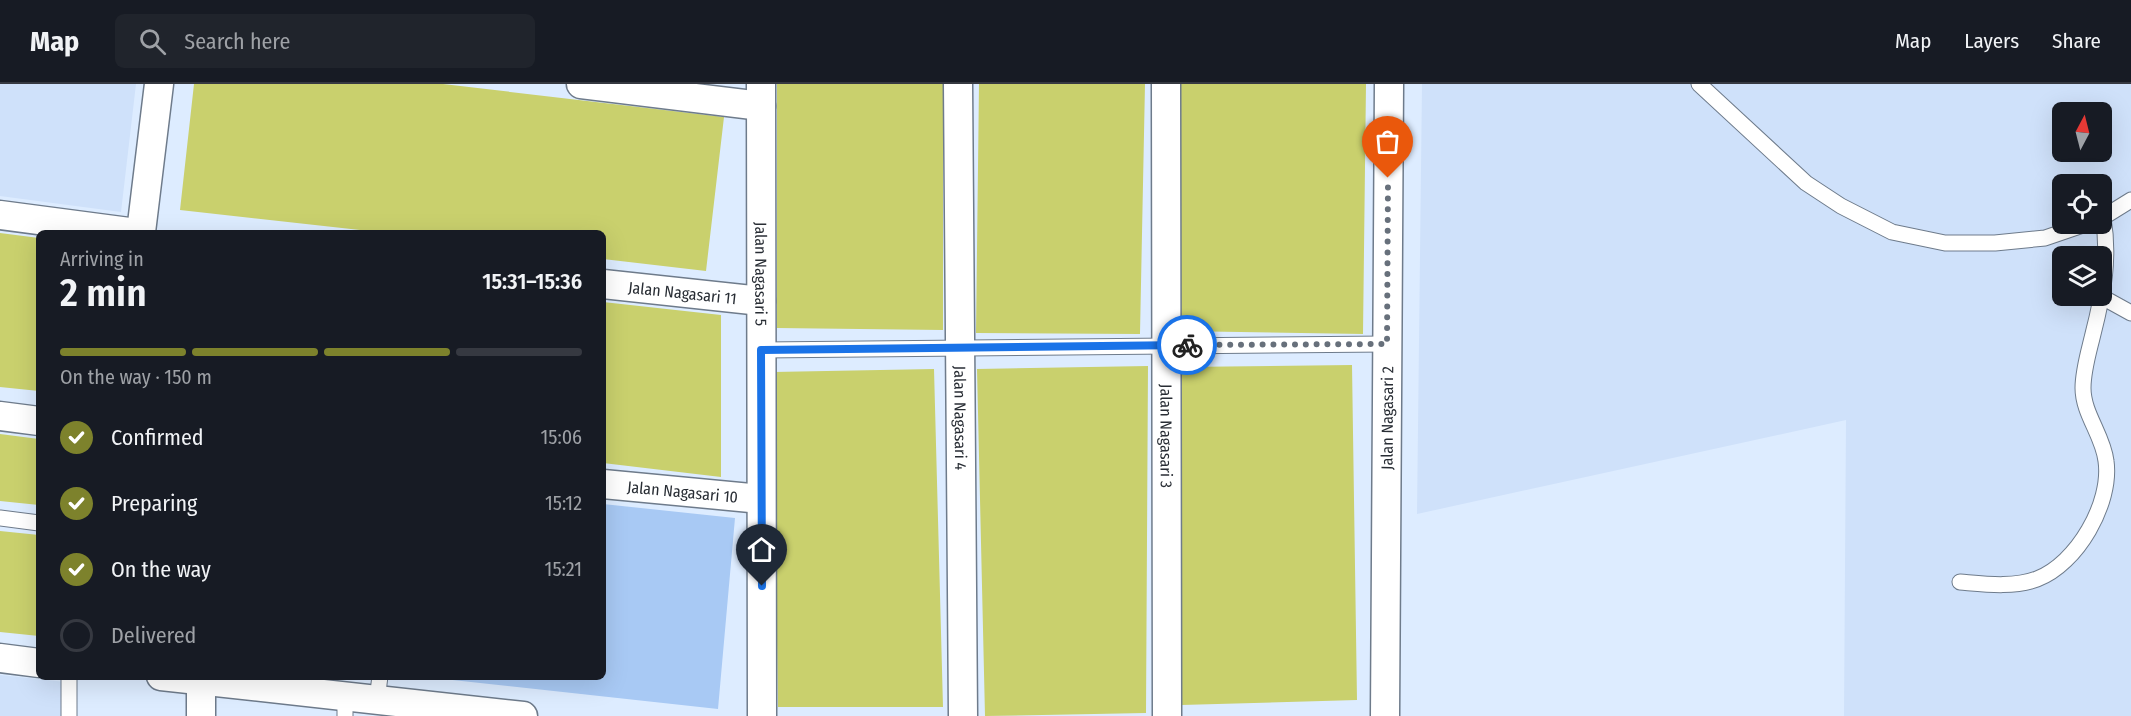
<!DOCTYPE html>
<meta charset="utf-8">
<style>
body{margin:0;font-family:"Fira Sans Condensed",sans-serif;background:#20242c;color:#f1f3f6;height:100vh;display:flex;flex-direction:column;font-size:22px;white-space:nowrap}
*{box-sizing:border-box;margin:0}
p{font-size:20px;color:#9ea1a6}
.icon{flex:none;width:33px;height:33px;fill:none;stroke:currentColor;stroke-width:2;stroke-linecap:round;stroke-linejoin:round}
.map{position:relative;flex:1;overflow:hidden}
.details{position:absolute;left:36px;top:146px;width:570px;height:450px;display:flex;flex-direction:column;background:#171b24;border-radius:9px;box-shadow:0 6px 24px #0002}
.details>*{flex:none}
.needle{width:39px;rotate:7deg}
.tools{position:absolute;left:2052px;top:18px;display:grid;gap:12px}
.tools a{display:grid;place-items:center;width:60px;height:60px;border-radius:9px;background:#171b24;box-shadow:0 6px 24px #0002;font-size:30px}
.pin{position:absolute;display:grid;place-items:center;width:51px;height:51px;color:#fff;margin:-62px -26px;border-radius:50% 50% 50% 0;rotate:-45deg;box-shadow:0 0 6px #0007}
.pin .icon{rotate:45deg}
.courier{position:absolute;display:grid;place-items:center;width:60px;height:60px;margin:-30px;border:4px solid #1a73e8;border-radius:50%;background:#fff;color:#222;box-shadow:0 2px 8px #0007}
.headline em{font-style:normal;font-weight:600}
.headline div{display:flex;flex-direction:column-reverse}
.headline{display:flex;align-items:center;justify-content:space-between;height:102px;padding:0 24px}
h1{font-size:39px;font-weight:600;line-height:45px}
.bar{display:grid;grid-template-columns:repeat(4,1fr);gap:9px 6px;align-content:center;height:72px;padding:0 24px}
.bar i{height:8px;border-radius:4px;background:#363941}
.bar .active{background:#7d822c}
.bar p{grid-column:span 4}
ol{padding:0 24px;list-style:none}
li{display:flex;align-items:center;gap:18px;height:66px}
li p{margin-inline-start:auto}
li .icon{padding:6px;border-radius:50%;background:#7d822c;color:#fff;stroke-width:4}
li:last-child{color:#9ea1a6}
li i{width:33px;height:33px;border:3px solid #363941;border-radius:50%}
header{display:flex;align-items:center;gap:36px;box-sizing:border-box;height:84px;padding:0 30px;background:#171b24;border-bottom:2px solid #363941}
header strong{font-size:28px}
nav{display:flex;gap:33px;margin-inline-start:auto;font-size:21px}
.search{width:420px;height:54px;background:#20242c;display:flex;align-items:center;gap:15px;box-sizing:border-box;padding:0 21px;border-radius:9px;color:#9ea1a6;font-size:22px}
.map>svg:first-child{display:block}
.built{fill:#cfe1fa;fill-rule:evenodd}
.green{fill:#a8c9f4}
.building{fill:#c9d06d}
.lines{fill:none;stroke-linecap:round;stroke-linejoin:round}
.service-casing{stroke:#6e7b8b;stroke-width:17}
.minor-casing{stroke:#6e7b8b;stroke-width:31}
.service{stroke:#fff;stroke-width:15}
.minor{stroke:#fff;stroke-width:28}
.done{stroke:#67707b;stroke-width:6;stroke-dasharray:0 10.8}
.route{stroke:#1a73e8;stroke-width:8}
.labels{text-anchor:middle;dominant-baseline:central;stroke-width:4.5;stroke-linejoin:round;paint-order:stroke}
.street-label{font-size:16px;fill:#282d34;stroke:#ddecff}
</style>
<header>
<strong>Map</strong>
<div class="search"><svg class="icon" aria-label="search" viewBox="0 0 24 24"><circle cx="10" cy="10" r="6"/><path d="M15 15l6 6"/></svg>Search here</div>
<nav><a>Map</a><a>Layers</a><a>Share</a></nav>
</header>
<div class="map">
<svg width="2131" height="632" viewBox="0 0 2131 632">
<rect width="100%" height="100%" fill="#ddecff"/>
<path class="built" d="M0 0H136L121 128 0 112Z
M1422 0H2131V632H1844L1846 336 1417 430ZM2062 28H2102V68H2062ZM2062 100H2102V140H2062ZM2062 172H2102V212H2062Z
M0 591 75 599 76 632H0Z"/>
<path class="green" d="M603 420 735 434 718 625 425 593 603 592Z"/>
<path class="building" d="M194 0H443L724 33 706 187 603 175V148H378L180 126Z
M777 0H943V246L777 244Z
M979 0H1145L1140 250 976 249Z
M1181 0H1366L1363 250 1177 247Z
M0 149 39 154V307L0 303Z
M603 218 721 231V393L603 379Z
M1352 281 1357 616 1181 621 1182 283Z
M1148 282 1146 629 985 632 977 285Z
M934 285 943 623H778L773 288Z
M0 350 39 355V421L0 417Z
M0 447 39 451V552L0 548Z"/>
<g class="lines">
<g class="service-casing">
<path id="service" d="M1699 0 1806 99 1841 122 1892 148 1945 159H1995L2045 154 2086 140
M2102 134 2131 116
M2102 213 2131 229
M761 266 1387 260
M0 434 39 439
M1960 498C1984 500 2013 504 2037 495 2077 480 2112 419 2106 377 2103 351 2083 330 2083 304 2083 286 2089 267 2093 250 2103 211 2110 174 2103 134
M377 616 380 592
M69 632V592
M345 632V612"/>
</g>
<g class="minor-casing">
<g id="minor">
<path d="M581 0 761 22"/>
<path id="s1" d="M761 0 762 632"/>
<path id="s2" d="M958 0 963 632"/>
<path id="s3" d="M1166 0 1167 632"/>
<path d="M0 131 129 148"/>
<path d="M141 148 159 0"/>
<path id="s4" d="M603 200 761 217"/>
<path d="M0 332 39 337"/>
<path id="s5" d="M603 400 761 415"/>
<path d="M0 574 39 579"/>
<path d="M161 592 523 632"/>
<path d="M201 597V632"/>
<path id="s6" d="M1385 632 1389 0"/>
</g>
</g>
<use href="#service" class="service"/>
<use href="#minor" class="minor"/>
</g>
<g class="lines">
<path class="done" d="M1187 261 1387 260 1388 94"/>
<path class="route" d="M762 502 761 266 1187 261"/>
</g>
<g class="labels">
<g class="street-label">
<text stroke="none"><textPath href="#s1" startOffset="190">Jalan Nagasari 5</textPath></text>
<text stroke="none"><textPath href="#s4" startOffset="80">Jalan Nagasari 11</textPath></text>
<text stroke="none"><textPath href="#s2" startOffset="334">Jalan Nagasari 4</textPath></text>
<text stroke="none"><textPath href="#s6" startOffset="298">Jalan Nagasari 2</textPath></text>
<text stroke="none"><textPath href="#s3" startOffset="352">Jalan Nagasari 3</textPath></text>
<text stroke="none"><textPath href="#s5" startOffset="80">Jalan Nagasari 10</textPath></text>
</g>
</g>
</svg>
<div class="tools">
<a><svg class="needle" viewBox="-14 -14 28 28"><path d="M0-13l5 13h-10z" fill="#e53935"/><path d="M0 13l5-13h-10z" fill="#9ea1a6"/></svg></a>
<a><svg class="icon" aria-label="locate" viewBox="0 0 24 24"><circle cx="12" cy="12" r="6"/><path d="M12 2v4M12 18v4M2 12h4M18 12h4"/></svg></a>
<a><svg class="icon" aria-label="layers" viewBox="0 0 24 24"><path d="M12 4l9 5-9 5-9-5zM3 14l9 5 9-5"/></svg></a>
</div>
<div class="pin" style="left:1388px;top:94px;background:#ea580c"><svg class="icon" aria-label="bag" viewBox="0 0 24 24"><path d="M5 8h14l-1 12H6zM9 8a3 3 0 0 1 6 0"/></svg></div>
<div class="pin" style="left:762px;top:502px;background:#1f2937"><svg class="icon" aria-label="home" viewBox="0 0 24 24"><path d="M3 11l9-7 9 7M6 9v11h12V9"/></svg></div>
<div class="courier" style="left:1187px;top:261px"><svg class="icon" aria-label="bike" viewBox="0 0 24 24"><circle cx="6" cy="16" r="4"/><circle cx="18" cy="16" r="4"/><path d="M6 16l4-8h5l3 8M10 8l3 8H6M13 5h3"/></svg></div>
<section class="details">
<div class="headline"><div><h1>2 min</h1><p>Arriving in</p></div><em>15:31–15:36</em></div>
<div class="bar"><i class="active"></i><i class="active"></i><i class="active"></i><i></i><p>On the way · 150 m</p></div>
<ol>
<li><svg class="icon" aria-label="check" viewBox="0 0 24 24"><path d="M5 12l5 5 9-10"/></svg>Confirmed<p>15:06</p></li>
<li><svg class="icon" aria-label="check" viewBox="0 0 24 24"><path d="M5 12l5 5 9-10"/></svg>Preparing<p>15:12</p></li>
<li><svg class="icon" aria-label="check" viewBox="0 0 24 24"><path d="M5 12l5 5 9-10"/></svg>On the way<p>15:21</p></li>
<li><i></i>Delivered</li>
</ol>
</section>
</div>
